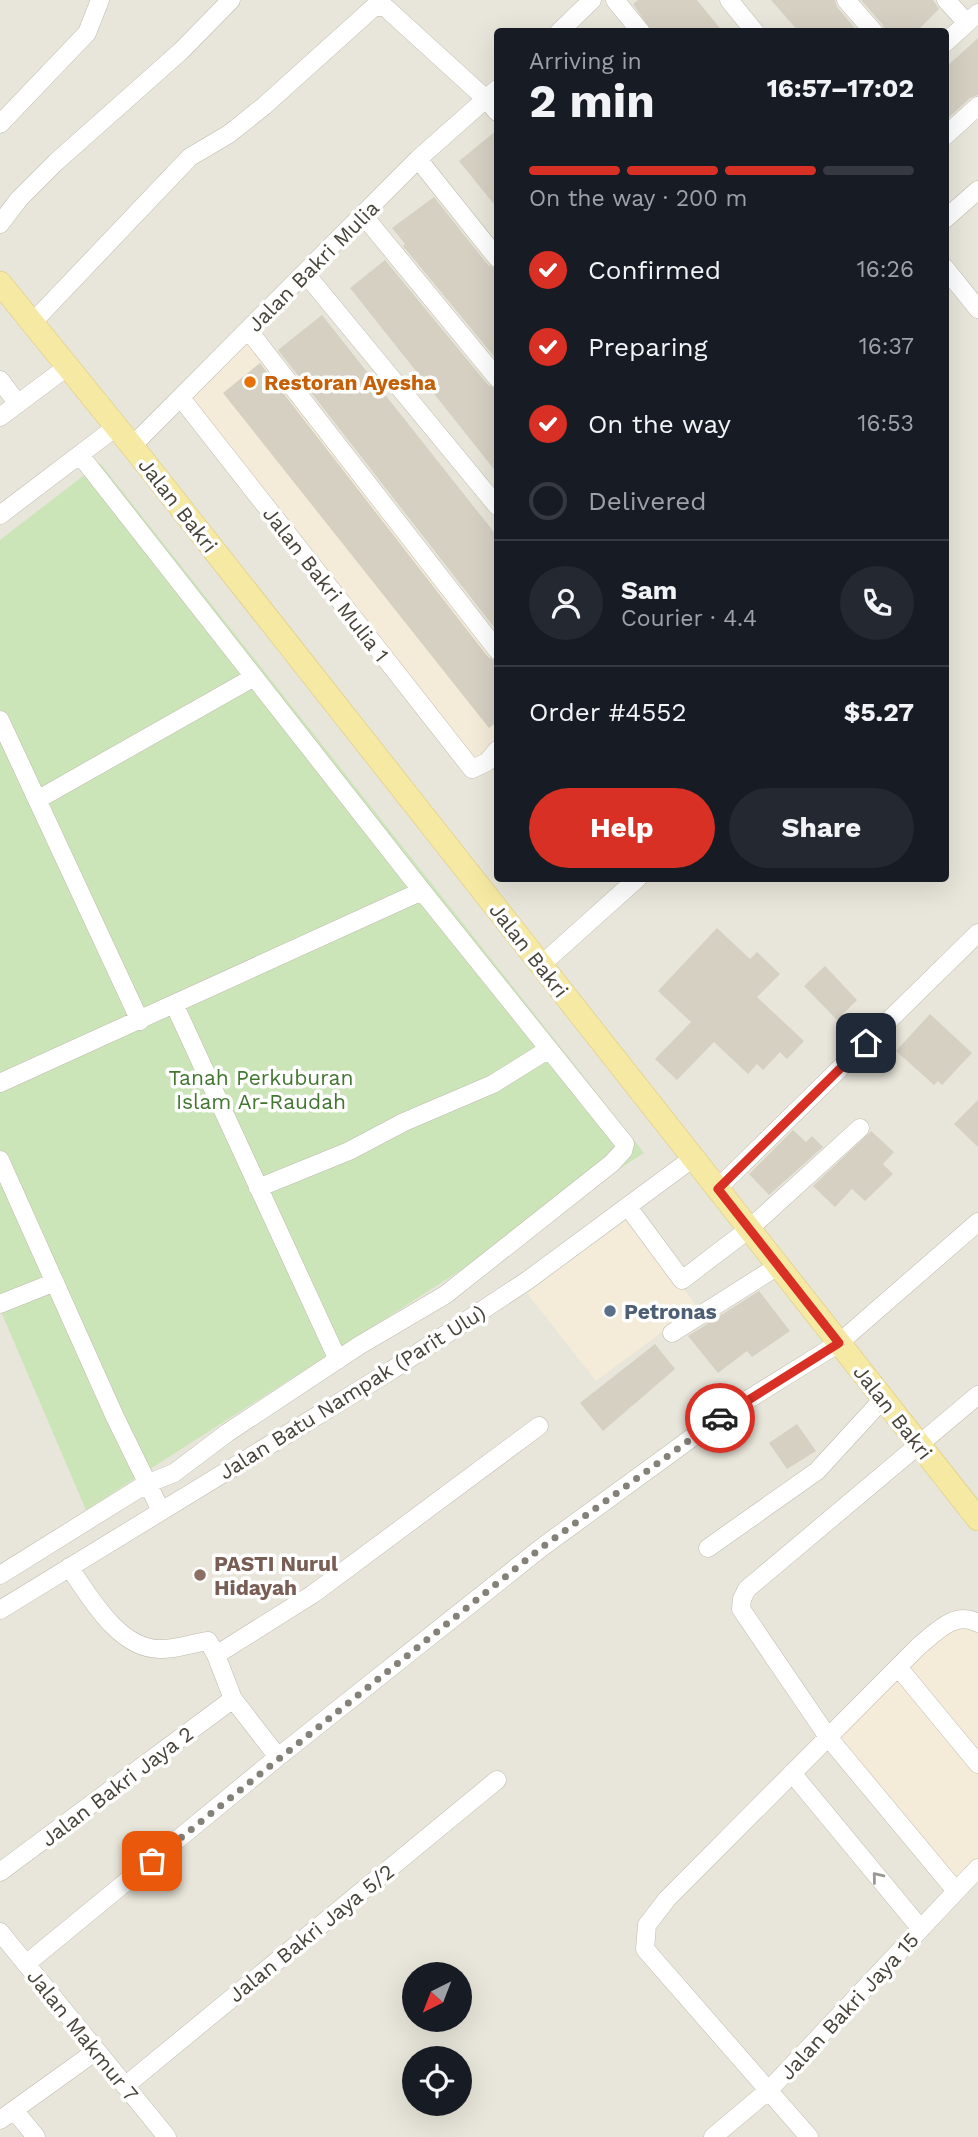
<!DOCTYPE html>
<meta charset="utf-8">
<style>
body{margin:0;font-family:"Work Sans",sans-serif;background:#242831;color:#f1f3f6;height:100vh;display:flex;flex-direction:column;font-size:26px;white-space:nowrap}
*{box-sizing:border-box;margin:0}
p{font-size:23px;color:#9ea1a6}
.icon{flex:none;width:38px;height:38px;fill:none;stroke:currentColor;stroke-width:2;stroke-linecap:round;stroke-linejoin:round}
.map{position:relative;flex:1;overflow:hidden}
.details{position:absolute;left:494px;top:28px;width:455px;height:854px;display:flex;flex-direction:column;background:#171b24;border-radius:7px;box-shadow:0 7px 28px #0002}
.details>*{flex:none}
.needle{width:46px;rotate:222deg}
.fabs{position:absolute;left:402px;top:1962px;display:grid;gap:14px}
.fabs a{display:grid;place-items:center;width:70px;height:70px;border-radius:50%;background:#171b24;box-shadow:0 7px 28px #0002;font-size:35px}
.pin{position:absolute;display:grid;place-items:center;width:60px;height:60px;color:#fff;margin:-30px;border-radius:14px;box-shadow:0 4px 10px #0006}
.courier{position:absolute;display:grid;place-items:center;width:70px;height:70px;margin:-35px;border:5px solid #d93025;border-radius:50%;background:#fff;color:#222;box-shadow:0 2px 9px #0007}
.head em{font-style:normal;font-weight:700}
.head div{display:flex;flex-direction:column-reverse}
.head{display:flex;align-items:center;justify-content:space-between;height:119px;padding:0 35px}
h1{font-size:46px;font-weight:700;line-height:52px}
.bar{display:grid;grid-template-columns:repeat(4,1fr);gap:10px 7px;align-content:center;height:84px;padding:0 35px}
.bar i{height:9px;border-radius:5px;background:#363941}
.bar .active{background:#d93025}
.bar p{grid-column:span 4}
.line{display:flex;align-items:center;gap:18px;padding:0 35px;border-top:2px solid #363941}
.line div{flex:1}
.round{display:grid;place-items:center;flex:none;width:74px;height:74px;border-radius:37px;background:#242831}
ol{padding:0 35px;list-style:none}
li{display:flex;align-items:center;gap:21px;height:77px}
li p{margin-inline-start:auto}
li .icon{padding:7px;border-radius:50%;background:#d93025;color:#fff;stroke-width:4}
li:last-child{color:#9ea1a6}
li i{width:38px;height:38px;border:4px solid #363941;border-radius:50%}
.cta{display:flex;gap:14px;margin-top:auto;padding:14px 35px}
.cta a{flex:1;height:80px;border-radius:42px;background:#d93025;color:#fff;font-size:28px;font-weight:700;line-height:80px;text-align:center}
.cta a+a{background:#242831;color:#f1f3f6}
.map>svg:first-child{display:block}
.residential{fill:#e8e5da;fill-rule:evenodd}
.commercial{fill:#f4ecd9}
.green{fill:#cbe5b8}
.building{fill:#d5d0c2}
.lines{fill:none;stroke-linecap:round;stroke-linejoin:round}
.minor-casing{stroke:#bfbbae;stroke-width:19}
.major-casing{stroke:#dbc873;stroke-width:24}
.minor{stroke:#fff;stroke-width:18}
.major{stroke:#f6e9a3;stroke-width:23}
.oneway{stroke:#9a9893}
.done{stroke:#848178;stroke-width:7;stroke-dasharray:0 12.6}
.route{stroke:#d93025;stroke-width:9}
.food-dot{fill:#e8710a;stroke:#fff;stroke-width:2.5}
.service-dot{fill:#5c6f8a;stroke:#fff;stroke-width:2.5}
.education-dot{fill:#8d6e63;stroke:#fff;stroke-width:2.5}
.labels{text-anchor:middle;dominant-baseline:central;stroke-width:7;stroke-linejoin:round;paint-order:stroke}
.street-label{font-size:21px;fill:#48443a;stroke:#fff}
.food-label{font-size:21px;font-weight:bold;fill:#c56008;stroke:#fff;text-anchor:start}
.park-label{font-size:21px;fill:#427631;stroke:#fff}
.service-label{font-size:21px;font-weight:bold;fill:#4e5e75;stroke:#fff;text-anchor:start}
.education-label{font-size:21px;font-weight:bold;fill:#785e54;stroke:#fff;text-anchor:start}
</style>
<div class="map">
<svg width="978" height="2137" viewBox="0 0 978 2137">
<rect width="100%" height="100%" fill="#f4f3eb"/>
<path class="residential" d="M0 0H978V2137H0ZM497 32H945V878H497ZM415 1974H460V2020H415ZM415 2058H460V2104H415Z"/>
<path class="commercial" d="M247 323 497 642V756L467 775 172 398Z
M629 1218 697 1306 596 1381 527 1293Z
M978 1616V1878L956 1901 820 1738 913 1642Z"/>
<path class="green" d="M100 463 644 1153 86 1510 0 1309V540Z"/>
<path class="building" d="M638 0H697L723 32H652L633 4Z
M771 0H835L837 7 858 32H799Z
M861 0H933L939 9 916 32H885L883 25Z
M978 38V95L970 98 945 121V68Z
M497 130V208L459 161Z
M434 197 488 265 497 269V360L403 246 405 244 392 228Z
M385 260 488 385 497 389V473L350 288Z
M322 315 497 536V631L278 350Z
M260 363 488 657 497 661V722L489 728 223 393Z
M717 928 750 959 757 952 780 974 757 997 804 1041 787 1059 780 1052 763 1070 757 1064 748 1074 714 1042 677 1080 655 1059 691 1022 658 991Z
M825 966 857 1000 837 1020 804 986Z
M930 1014 972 1053 942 1085 938 1081 934 1085 896 1051Z
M978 1100V1147L954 1124Z
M793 1130 806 1142 812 1136 823 1147 769 1195 749 1174Z
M871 1131 894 1152 883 1164 893 1174 865 1201 852 1189 835 1207 813 1186Z
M759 1291 790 1331 752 1357 747 1351 718 1373 688 1336Z
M655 1344 675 1369 603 1431 580 1403Z
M797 1424 816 1451 787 1469 769 1443Z"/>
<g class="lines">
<g class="minor-casing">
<path id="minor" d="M615 0 641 32
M729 0 755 32
M846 0 874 32
M946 0 967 23
M559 32 592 0
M945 43 978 13
M0 124 87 33 100 0
M945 136 978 106
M418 159 497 258
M363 215 497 378
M945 219 978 190
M0 224 19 199 56 162 181 51 231 0
M945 268 978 309
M305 273 497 506
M32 323 190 157 229 134 264 106 374 7H385L486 99 497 112
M249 331 497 650
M0 380 18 404
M181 398 472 769 487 762 497 750
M0 417 67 367
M132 446 418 159 497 89
M0 515 116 427
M0 720 140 1021
M37 800 254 677
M541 965 638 878
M175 1006 338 1360
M0 1083 422 891
M0 1160 115 1417 161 1511
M258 1188 349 1151 404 1122 493 1084 549 1049
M717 1189 978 933
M628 1207 682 1280 749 1229 860 1128
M0 1304 55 1282
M672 1333 778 1266
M708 1548 817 1471 883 1399
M69 1567C90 1597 118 1648 159 1649 175 1650 192 1643 208 1641L216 1655
M0 1575 146 1484 174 1473 227 1433 360 1345 445 1295 612 1163 623 1151 625 1144 422 891 80 455
M0 1610 392 1370 528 1280 693 1158
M898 1667 978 1764
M278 1757 233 1699 216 1655 313 1594 539 1426
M792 1773 921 1929
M0 1872 233 1699
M956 1891 828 1737 741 1609 742 1599 747 1589 978 1395
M0 1932 167 2137
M26 1964 278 1757 541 1548 723 1415 839 1343 978 1222
M125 2086 497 1780
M14 2110 36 2137
M0 2120 96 2051
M713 2137 769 2090 978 1868
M809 2137 645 1949 647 1925 667 1899 919 1646C936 1632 956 1610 978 1623"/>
</g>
<g class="major-casing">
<path id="major" d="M0 283 132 446 978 1519"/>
</g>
<use href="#minor" class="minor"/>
<use href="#major" class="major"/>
</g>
<defs><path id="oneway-chevron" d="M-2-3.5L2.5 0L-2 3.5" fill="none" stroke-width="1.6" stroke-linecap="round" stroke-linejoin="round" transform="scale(1.75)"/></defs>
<use class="oneway" href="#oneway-chevron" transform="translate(877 1877) rotate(-129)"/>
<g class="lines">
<path class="done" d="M152 1861 541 1548 720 1418"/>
<path class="route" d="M720 1418 839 1343 718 1189 866 1043"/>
</g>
<circle class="food-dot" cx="250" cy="382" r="7"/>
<circle class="service-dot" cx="610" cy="1311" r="7"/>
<circle class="education-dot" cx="200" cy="1575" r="7"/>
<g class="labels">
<g class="street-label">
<text transform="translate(313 266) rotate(-45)">Jalan Bakri Mulia</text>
<text transform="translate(178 505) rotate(52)">Jalan Bakri</text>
<text transform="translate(326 584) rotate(52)">Jalan Bakri Mulia 1</text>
<text transform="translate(529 950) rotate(52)">Jalan Bakri</text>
<text transform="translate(352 1392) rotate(-32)">Jalan Batu Nampak (Parit Ulu)</text>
<text transform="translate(893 1412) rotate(52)">Jalan Bakri</text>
<text transform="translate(117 1786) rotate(-37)">Jalan Bakri Jaya 2</text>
<text transform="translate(311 1933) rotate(-39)">Jalan Bakri Jaya 5/2</text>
<text transform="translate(849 2006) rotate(-47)">Jalan Bakri Jaya 15</text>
<text transform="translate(83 2035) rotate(51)">Jalan Makmur 7</text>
</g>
<g class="food-label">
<text x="264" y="382">Restoran Ayesha</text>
</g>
<g class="park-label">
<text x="261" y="1077">Tanah Perkuburan<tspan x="261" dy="24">Islam Ar-Raudah</tspan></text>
</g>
<g class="service-label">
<text x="624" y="1311">Petronas</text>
</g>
<g class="education-label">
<text x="214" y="1563">PASTI Nurul<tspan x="214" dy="24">Hidayah</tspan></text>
</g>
</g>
</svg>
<div class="fabs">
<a><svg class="needle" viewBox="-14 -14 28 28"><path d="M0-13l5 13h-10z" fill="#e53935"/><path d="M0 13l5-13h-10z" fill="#9ea1a6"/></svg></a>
<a><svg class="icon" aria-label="locate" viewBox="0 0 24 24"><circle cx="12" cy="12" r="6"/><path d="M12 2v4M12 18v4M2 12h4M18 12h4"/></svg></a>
</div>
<div class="pin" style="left:152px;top:1861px;background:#ea580c"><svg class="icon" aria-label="bag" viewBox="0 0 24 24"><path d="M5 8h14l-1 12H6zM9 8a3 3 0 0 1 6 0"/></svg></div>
<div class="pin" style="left:866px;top:1043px;background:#1f2937"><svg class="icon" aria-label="home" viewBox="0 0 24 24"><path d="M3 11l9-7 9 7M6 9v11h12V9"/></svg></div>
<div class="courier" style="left:720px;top:1418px"><svg class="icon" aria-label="car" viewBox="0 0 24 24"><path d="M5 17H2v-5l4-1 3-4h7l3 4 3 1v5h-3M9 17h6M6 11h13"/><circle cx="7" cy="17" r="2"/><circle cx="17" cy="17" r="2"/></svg></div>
<section class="details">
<div class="head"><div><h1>2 min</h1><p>Arriving in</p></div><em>16:57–17:02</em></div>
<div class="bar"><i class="active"></i><i class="active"></i><i class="active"></i><i></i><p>On the way · 200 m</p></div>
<ol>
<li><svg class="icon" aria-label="check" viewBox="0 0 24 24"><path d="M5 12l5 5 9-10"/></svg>Confirmed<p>16:26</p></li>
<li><svg class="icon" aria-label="check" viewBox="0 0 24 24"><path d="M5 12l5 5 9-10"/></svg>Preparing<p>16:37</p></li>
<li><svg class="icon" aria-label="check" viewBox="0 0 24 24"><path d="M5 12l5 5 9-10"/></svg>On the way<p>16:53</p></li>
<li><i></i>Delivered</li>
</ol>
<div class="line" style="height:126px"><a class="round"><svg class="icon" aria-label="person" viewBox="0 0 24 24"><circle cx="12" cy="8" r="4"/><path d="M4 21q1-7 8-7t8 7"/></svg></a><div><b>Sam</b><p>Courier · 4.4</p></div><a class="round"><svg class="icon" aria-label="phone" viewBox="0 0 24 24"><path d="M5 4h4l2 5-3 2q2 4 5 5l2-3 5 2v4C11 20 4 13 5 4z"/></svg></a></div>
<div class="line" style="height:91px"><div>Order #4552</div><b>$5.27</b></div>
<div class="cta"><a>Help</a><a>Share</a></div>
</section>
</div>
